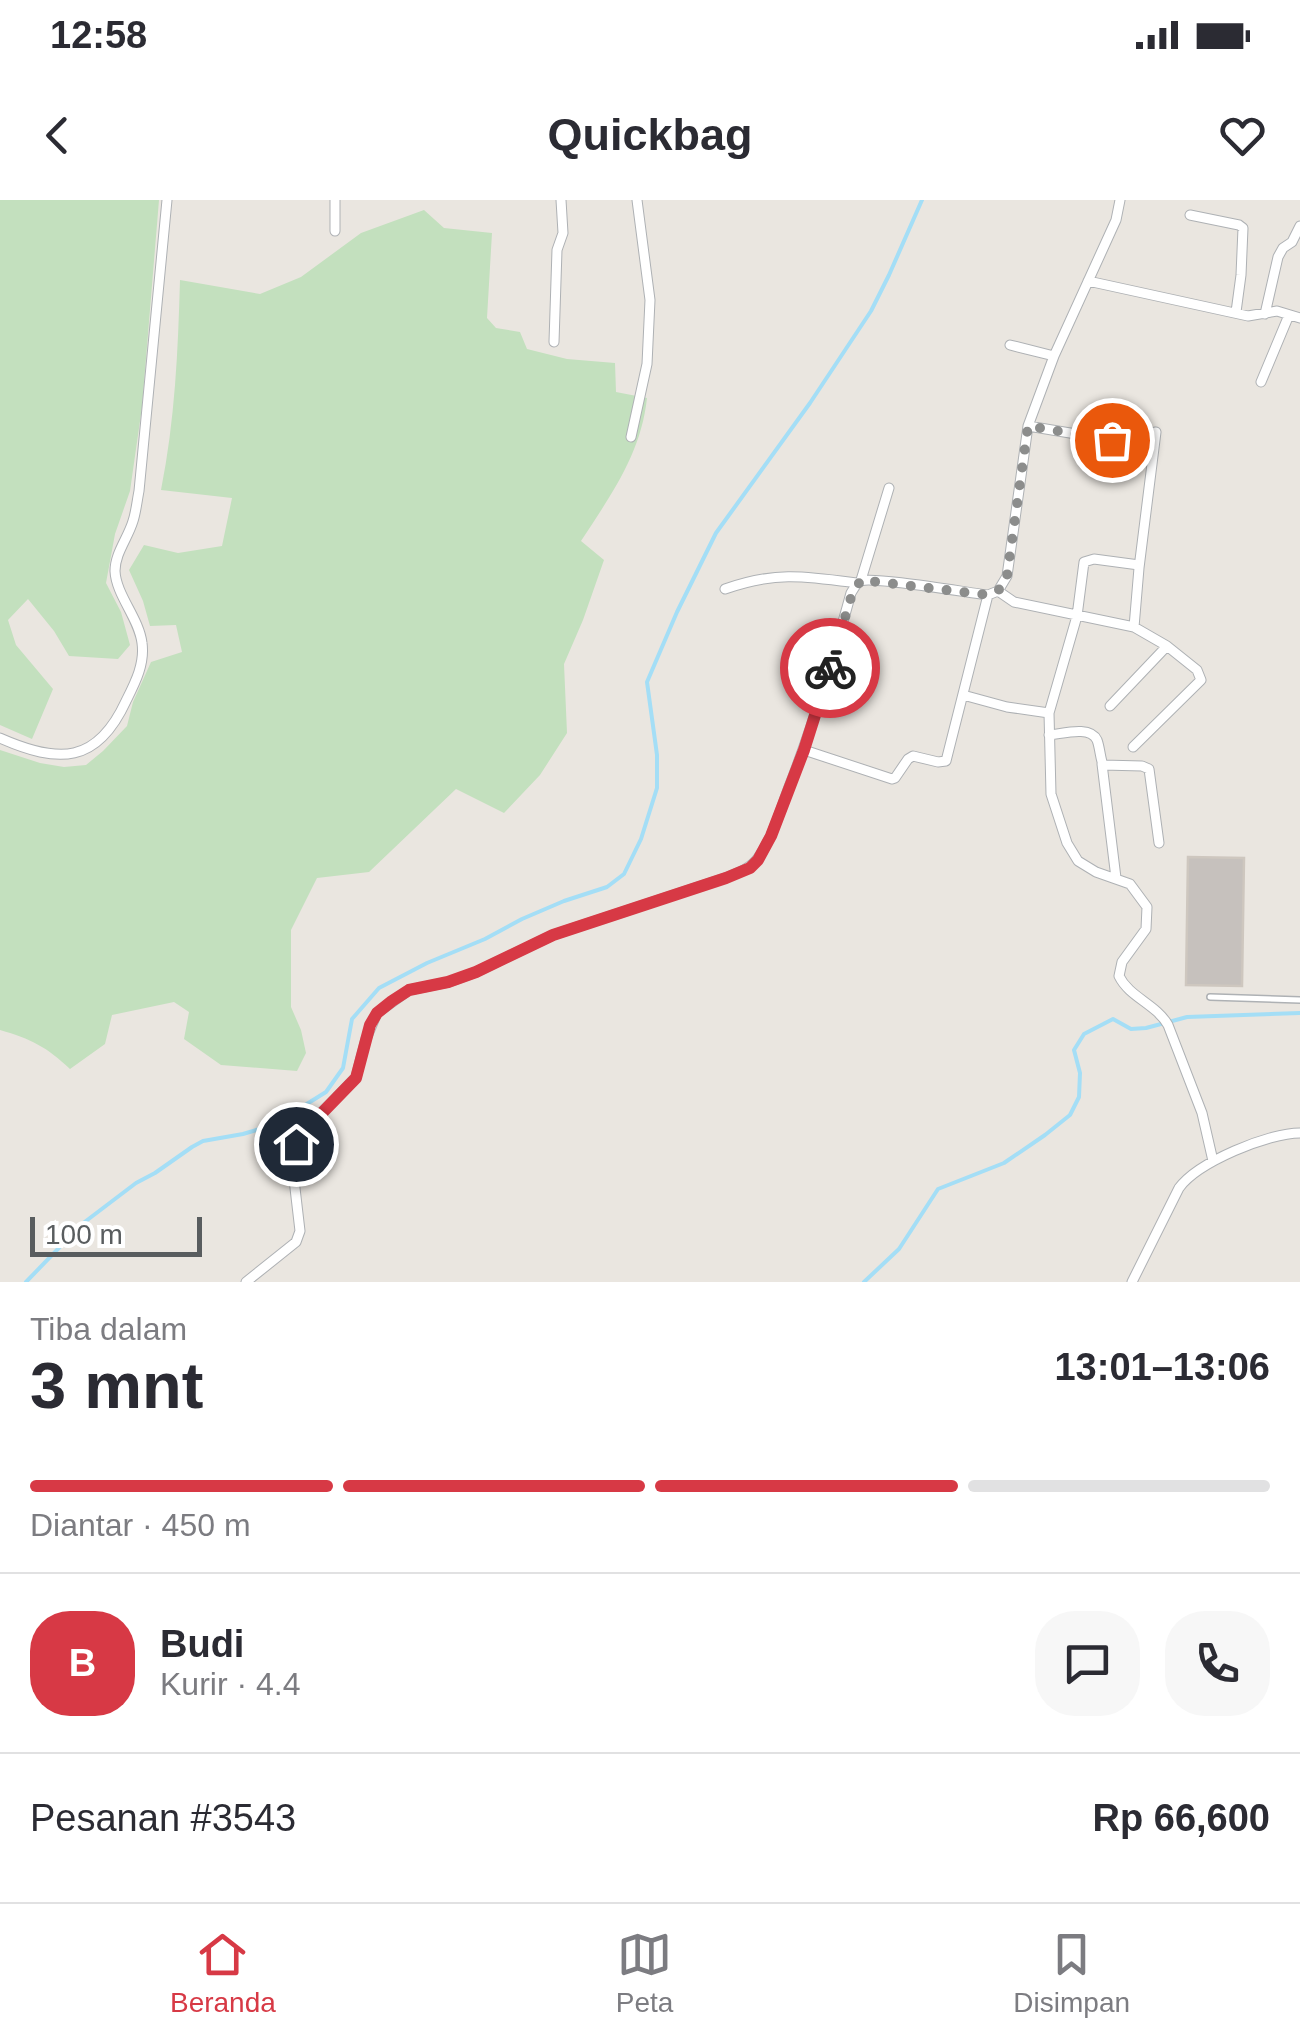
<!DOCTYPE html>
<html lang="id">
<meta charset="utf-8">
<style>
body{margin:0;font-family:Arial,sans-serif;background:#f7f7f7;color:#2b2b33;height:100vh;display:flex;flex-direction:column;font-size:38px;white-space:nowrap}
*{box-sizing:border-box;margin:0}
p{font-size:32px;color:#7c7c81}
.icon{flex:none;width:55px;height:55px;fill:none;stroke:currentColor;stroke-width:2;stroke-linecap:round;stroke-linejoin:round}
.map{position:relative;height:1082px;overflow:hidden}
.details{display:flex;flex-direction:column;background:#fff;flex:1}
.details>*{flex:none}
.scale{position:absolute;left:30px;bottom:25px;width:172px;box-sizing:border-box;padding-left:10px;border:5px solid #595d5f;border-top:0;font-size:28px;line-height:35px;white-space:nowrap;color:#595d5f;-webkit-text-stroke:8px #fff;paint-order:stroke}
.pin{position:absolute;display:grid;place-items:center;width:85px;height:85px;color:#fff;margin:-42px;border:5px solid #fff;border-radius:50%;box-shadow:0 2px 10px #0007}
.courier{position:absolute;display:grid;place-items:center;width:100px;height:100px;margin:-50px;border:8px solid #d73945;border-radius:50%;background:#fff;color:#222;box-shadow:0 2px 12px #0007}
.overview em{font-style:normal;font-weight:800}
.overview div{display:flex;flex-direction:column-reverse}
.overview{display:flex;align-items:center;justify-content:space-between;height:170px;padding:0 30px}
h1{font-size:65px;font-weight:800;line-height:75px}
.bar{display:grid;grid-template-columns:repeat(4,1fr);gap:15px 10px;align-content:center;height:120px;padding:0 30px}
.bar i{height:12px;border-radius:8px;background:#e1e1e2}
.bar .active{background:#d73945}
.bar p{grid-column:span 4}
.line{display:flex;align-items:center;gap:25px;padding:0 30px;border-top:2px solid #e1e1e2}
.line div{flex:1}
.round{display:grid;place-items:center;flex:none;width:105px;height:105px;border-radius:40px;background:#f7f7f7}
.status{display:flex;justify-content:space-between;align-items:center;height:70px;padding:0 50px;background:#fff;direction:ltr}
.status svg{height:28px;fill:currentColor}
header{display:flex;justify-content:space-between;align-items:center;height:130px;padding:0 30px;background:#fff;font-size:45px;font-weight:800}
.dock{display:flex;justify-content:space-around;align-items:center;height:140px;border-top:2px solid #e1e1e2;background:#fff;font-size:28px;color:#7c7c81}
.dock a{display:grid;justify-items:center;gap:5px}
.dock .active{color:#d73945}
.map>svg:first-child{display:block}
.green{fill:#c3e0be}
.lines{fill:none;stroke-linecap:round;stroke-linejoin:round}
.stream{stroke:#a4def6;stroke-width:4}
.building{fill:#c6c1bd;stroke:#cec7bf;stroke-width:2.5}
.lane-casing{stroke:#aeb1b4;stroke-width:8}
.street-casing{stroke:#aeb1b4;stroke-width:11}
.lane{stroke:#fff;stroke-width:5}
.street{stroke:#fff;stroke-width:9}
.done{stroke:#8c8d8c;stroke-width:10;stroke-dasharray:0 18}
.route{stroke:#d73945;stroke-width:12}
</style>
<div class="status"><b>12:58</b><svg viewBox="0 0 49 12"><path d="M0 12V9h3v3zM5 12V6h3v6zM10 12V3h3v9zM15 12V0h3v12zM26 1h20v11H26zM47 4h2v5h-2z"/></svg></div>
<header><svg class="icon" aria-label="back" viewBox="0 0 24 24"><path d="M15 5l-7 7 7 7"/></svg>Quickbag<svg class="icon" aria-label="heart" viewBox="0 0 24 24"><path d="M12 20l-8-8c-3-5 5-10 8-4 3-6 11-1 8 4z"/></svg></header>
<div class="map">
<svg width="1300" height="1082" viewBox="0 0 1300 1082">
<rect width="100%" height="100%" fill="#eae6e0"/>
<path class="green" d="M0 0H159L142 207 130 291 115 334 106 383 121 412 130 445 118 459 69 456 54 431 28 399 8 420 16 445 53 489 32 539 0 525Z
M424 10 444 28 492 33 487 118 496 128 520 132 527 149 567 159 615 163 616 192 647 198C641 254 611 295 581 341L604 360 583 420 564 464 567 533 540 575 504 613 456 589 369 672 317 678 291 730V807L301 830 306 853 297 871 221 865 184 839 189 812 174 802 112 815 105 844 70 869C47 847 31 839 0 830V550L40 563 64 567 86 565 103 551 127 526 133 502 151 462 182 452 176 425 150 426 143 401 129 370 144 345 178 353 222 346 232 298 161 290C175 220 178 151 180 80L260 94 301 77 361 33Z"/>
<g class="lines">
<path class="stream" d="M26 1082 82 1024 136 983 155 973 192 947 203 941 243 934 273 925 326 892 343 868 352 819 379 788 427 763 485 739 522 719 564 701 607 687 624 674 641 639 657 588V555L647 482 677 412 716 333 810 203 871 111 889 75 922 0
M864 1082 899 1049 938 989 1004 963 1045 935 1070 915 1079 897 1080 873 1074 850 1084 834 1113 819 1131 829 1146 828 1187 817 1300 813"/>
</g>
<path class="building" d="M1188 657 1244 658 1242 786 1186 785Z"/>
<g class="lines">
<g class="lane-casing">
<path id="lane" d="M1210 797 1300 800"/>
</g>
<g class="street-casing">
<path id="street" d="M335 0V31
M1190 15 1239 25 1243 28 1241 75 1236 112
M1088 81 1248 116 1277 111 1300 118
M1265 114 1278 57 1283 48 1292 42 1300 26
M554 142 557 50 563 33 561 0
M1010 145 1054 156
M1261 182 1289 115
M1028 226 1112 240 1156 232 1139 368 1134 427
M631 237 647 164 650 100 637 0
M1139 365 1094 359 1084 362 1077 416 1049 513 1051 594 1067 643 1078 661 1096 672 1130 684 1147 707 1146 729 1122 762 1119 776C1129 797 1156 804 1168 825L1202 913 1213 961
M861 380 889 288
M725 389C776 371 805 376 857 383
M998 391 1014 402 1134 427 1167 446 1197 470 1201 480 1133 547
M963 495 1007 507 1049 513
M1110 506 1167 446
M1049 535C1062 534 1090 525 1097 540 1100 548 1100 557 1103 565L1142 566 1149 569 1159 643
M0 538C59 564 97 564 126 501 135 483 145 464 142 443 139 418 116 395 115 371 115 353 128 338 133 321 136 312 137 301 139 291L167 0
M804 550 892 579 895 578 908 559 913 556 938 562 946 561 988 395
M1102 564 1116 678
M246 1082 296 1042 300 1031 293 971 296 944 321 913 356 877 366 839 377 813 409 790 449 782 476 772 553 735 725 678C737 673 750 669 758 658 773 637 780 611 789 587 814 523 833 459 851 393 853 390 857 382 861 381 871 376 970 393 988 395L998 391 1007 376 1028 226 1054 156 1116 20 1120 0
M1132 1082 1179 988C1198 962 1268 933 1300 933"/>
</g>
<use href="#lane" class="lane"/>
<use href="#street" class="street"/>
</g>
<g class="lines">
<path class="done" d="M830 468 852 394 861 380 988 395 1002 388 1007 376 1028 226 1112 240"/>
<path class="route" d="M296 944 322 913 356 878 370 825 377 813 392 801 409 790 448 782 476 772 553 735 726 678 750 668 758 660 771 636 804 550 830 468"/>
</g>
</svg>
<div class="scale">100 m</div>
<div class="pin" style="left:1112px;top:240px;background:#ea580c"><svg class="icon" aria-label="bag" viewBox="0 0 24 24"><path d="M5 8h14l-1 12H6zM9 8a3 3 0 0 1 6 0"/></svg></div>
<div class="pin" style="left:296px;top:944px;background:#1f2937"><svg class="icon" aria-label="home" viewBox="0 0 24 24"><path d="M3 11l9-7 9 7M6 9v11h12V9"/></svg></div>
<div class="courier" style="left:830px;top:468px"><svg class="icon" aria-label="bike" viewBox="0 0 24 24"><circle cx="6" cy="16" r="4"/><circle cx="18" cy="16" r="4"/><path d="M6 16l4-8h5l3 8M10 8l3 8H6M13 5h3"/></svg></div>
</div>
<section class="details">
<div class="overview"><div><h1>3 mnt</h1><p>Tiba dalam</p></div><em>13:01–13:06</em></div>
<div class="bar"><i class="active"></i><i class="active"></i><i class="active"></i><i></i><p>Diantar · 450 m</p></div>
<div class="line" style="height:180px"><b class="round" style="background:#d73945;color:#fff">B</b><div><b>Budi</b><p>Kurir · 4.4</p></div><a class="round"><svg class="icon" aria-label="chat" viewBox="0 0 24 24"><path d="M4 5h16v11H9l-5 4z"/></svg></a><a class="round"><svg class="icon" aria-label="phone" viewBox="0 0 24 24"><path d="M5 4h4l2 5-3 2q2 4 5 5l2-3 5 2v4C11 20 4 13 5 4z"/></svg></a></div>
<div class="line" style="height:130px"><div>Pesanan #3543</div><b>Rp 66,600</b></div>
</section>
<nav class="dock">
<a class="active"><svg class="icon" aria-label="home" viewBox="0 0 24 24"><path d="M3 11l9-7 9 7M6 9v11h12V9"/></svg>Beranda</a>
<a><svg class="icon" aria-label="map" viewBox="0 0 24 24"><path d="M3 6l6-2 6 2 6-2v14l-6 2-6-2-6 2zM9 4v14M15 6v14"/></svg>Peta</a>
<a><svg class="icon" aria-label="saved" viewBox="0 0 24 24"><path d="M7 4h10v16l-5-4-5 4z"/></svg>Disimpan</a>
</nav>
